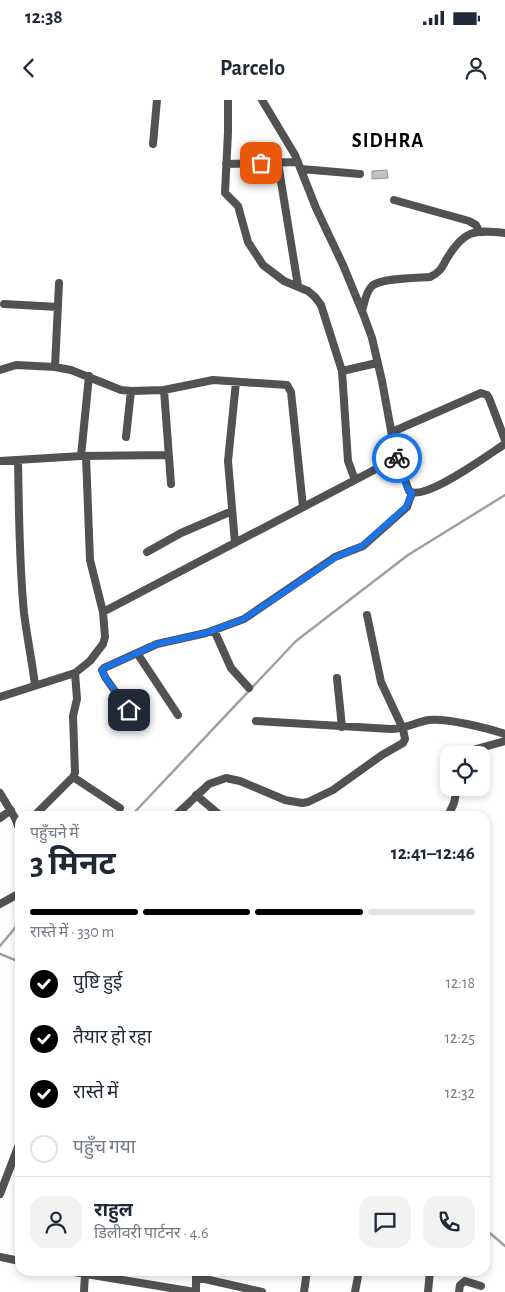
<!DOCTYPE html>
<html lang="hi">
<meta charset="utf-8">
<style>
body{margin:0;font-family:"Alegreya Sans","Noto Sans Devanagari",sans-serif;background:#f2f2f3;color:#1f2937;height:100vh;display:flex;flex-direction:column;font-size:19px;white-space:nowrap}
*{box-sizing:border-box;margin:0}
p{font-size:16px;color:#747a83}
.icon{flex:none;width:28px;height:28px;fill:none;stroke:currentColor;stroke-width:2;stroke-linecap:round;stroke-linejoin:round}
.map{position:relative;flex:1;overflow:hidden}
.details{position:absolute;left:15px;top:711px;width:475px;height:465px;display:flex;flex-direction:column;background:#fff;border-radius:15px;box-shadow:0 2px 8px #0003}
.details>*{flex:none}
.controls{position:absolute;left:440px;top:646px;display:grid;gap:10px}
.controls a{display:grid;place-items:center;width:50px;height:50px;border-radius:10px;background:#fff;box-shadow:0 2px 8px #0003;font-size:25px}
.pin{position:absolute;display:grid;place-items:center;width:42px;height:42px;color:#fff;margin:-21px;border-radius:10px;box-shadow:0 2px 8px #0006}
.courier{position:absolute;display:grid;place-items:center;width:50px;height:50px;margin:-25px;border:4px solid #1a73e8;border-radius:50%;background:#fff;color:#222;box-shadow:0 1px 6px #0007}
.summary em{font-style:normal;font-weight:700}
.summary div{display:flex;flex-direction:column-reverse}
.summary{display:flex;align-items:center;justify-content:space-between;height:85px;padding:0 15px}
h1{font-size:32px;font-weight:700;line-height:38px}
.bar{display:grid;grid-template-columns:repeat(4,1fr);gap:8px 5px;align-content:center;height:60px;padding:0 15px}
.bar i{height:6px;border-radius:4px;background:#e0e1e3}
.bar .current{background:#000}
.bar p{grid-column:span 4}
.line{display:flex;align-items:center;gap:12px;padding:0 15px;border-top:1px solid #e0e1e3}
.line div{flex:1}
.round{display:grid;place-items:center;flex:none;width:52px;height:52px;border-radius:15px;background:#f2f2f3}
ol{padding:0 15px;list-style:none}
li{display:flex;align-items:center;gap:15px;height:55px}
li p{margin-inline-start:auto}
li .icon{padding:5px;border-radius:50%;background:#000;color:#fff;stroke-width:4}
li:last-child{color:#747a83}
li i{width:28px;height:28px;border:2px solid #e0e1e3;border-radius:50%}
.status{display:flex;justify-content:space-between;align-items:center;height:35px;padding:0 25px;background:#fff;direction:ltr}
.status svg{height:14px;fill:currentColor}
header{display:flex;justify-content:space-between;align-items:center;height:65px;padding:0 15px;background:#fff;font-size:22px;font-weight:700}
.map>svg:first-child{display:block}
.lines{fill:none;stroke-linecap:round;stroke-linejoin:round}
.stream{stroke:#a0a0a0;stroke-width:2.5}
.building{fill:#c2c2c2;stroke:#969696}
.street{stroke:#525252;stroke-width:8}
.done{stroke:#595959;stroke-width:5;stroke-dasharray:0 9}
.route{stroke:#1a73e8;stroke-width:6}
.labels{text-anchor:middle;dominant-baseline:central;stroke-width:4.5;stroke-linejoin:round;paint-order:stroke}
.district-label{font-size:20px;font-weight:bold;letter-spacing:1px;fill:#000;stroke:#fff}
</style>
<div class="status"><b>12:38</b><svg viewBox="0 0 49 12"><path d="M0 12V9h3v3zM5 12V6h3v6zM10 12V3h3v9zM15 12V0h3v12zM26 1h20v11H26zM47 4h2v5h-2z"/></svg></div>
<header><svg class="icon" aria-label="back" viewBox="0 0 24 24"><path d="M15 5l-7 7 7 7"/></svg>Parcelo<svg class="icon" aria-label="person" viewBox="0 0 24 24"><circle cx="12" cy="8" r="4"/><path d="M4 21q1-7 8-7t8 7"/></svg></header>
<div class="map">
<svg width="505" height="1192" viewBox="0 0 505 1192">
<rect width="100%" height="100%" fill="#fff"/>
<g class="lines">
<path class="stream" d="M131 716 296 541 408 455 505 395
M0 846 20 822
M0 854 20 862
M485 1129 505 1146"/>
</g>
<path class="building" d="M387 70 388 78 372 79V71Z"/>
<g class="lines">
<path class="street" d="M228 0V32L225 93 238 106 248 142 263 165 284 181 308 191 315 197 321 205 342 271 348 361 355 380
M262 0 295 55 316 108 343 165 364 216 372 238 382 281 395 352 409 391C425 402 489 354 505 344
M153 44 157 0
M278 63 298 186
M226 64 298 62
M301 69 360 74
M394 100 469 121 476 125 479 131
M4 204 58 207
M362 211C364 204 366 191 372 186 381 178 417 178 430 177 439 173 442 168 446 160 463 131 473 129 505 133
M55 267 59 183
M0 270 16 265 55 267 71 270 121 290 131 291 164 290 213 280 287 285 291 292 303 407
M342 271 377 263
M164 290 171 384
M392 332 481 293 487 295 489 298 505 340
M126 337 131 291
M81 356 89 276
M18 360C19 411 19 462 24 513 27 537 32 561 35 585
M0 361 81 356 168 355
M235 443 228 361 236 282
M147 452 181 433 232 411
M103 512 397 358
M214 530 231 568 249 588
M137 553 178 615
M337 578 342 627
M0 597 75 573 90 561 103 544 105 537 103 512 90 460 86 356
M256 621 391 629C405 629 416 622 429 620 447 618 487 628 505 634
M138 624 105 577 102 570 104 568 157 544 206 533 244 519 335 457 363 446 407 407 412 393
M464 655 469 651 505 641
M73 677 120 708
M0 693 15 718 20 731
M196 695 221 716
M34 716 73 677 75 673 73 616 77 599 75 573
M175 716 209 684 226 678 240 681 285 700 302 703 308 702 333 690 382 655 403 643 405 639 403 629 381 582 367 515
M448 716 454 703 457 688
M0 718 11 710
M0 804 20 793
M0 1094 20 1042
M0 1157 20 1161
M68 1171 195 1192
M196 1177 262 1192
M84 1192 85 1174
M196 1192V1171
M304 1192 307 1171
M355 1192 359 1171
M428 1192 430 1171
M459 1192 460 1185 465 1181 481 1186"/>
</g>
<g class="lines">
<path class="done" d="M261 63 298 62 316 108 343 165 372 238 382 281 397 358"/>
<path class="route" d="M129 610 105 577 102 570 104 568 157 544 206 533 244 519 336 457 362 446 406 407 412 393 407 388 397 358"/>
</g>
<g class="labels">
<g class="district-label">
<text x="388" y="41">SIDHRA</text>
</g>
</g>
</svg>
<div class="controls">
<a><svg class="icon" aria-label="locate" viewBox="0 0 24 24"><circle cx="12" cy="12" r="6"/><path d="M12 2v4M12 18v4M2 12h4M18 12h4"/></svg></a>
</div>
<div class="pin" style="left:261px;top:63px;background:#ea580c"><svg class="icon" aria-label="bag" viewBox="0 0 24 24"><path d="M5 8h14l-1 12H6zM9 8a3 3 0 0 1 6 0"/></svg></div>
<div class="pin" style="left:129px;top:610px;background:#1f2937"><svg class="icon" aria-label="home" viewBox="0 0 24 24"><path d="M3 11l9-7 9 7M6 9v11h12V9"/></svg></div>
<div class="courier" style="left:397px;top:358px"><svg class="icon" aria-label="bike" viewBox="0 0 24 24"><circle cx="6" cy="16" r="4"/><circle cx="18" cy="16" r="4"/><path d="M6 16l4-8h5l3 8M10 8l3 8H6M13 5h3"/></svg></div>
<section class="details">
<div class="summary"><div><h1>3 मिनट</h1><p>पहुँचने में</p></div><em>12:41–12:46</em></div>
<div class="bar"><i class="current"></i><i class="current"></i><i class="current"></i><i></i><p>रास्ते में · 330 m</p></div>
<ol>
<li><svg class="icon" aria-label="check" viewBox="0 0 24 24"><path d="M5 12l5 5 9-10"/></svg>पुष्टि हुई<p>12:18</p></li>
<li><svg class="icon" aria-label="check" viewBox="0 0 24 24"><path d="M5 12l5 5 9-10"/></svg>तैयार हो रहा<p>12:25</p></li>
<li><svg class="icon" aria-label="check" viewBox="0 0 24 24"><path d="M5 12l5 5 9-10"/></svg>रास्ते में<p>12:32</p></li>
<li><i></i>पहुँच गया</li>
</ol>
<div class="line" style="height:90px"><a class="round"><svg class="icon" aria-label="person" viewBox="0 0 24 24"><circle cx="12" cy="8" r="4"/><path d="M4 21q1-7 8-7t8 7"/></svg></a><div><b>राहुल</b><p>डिलीवरी पार्टनर · 4.6</p></div><a class="round"><svg class="icon" aria-label="chat" viewBox="0 0 24 24"><path d="M4 5h16v11H9l-5 4z"/></svg></a><a class="round"><svg class="icon" aria-label="phone" viewBox="0 0 24 24"><path d="M5 4h4l2 5-3 2q2 4 5 5l2-3 5 2v4C11 20 4 13 5 4z"/></svg></a></div>
</section>
</div>
